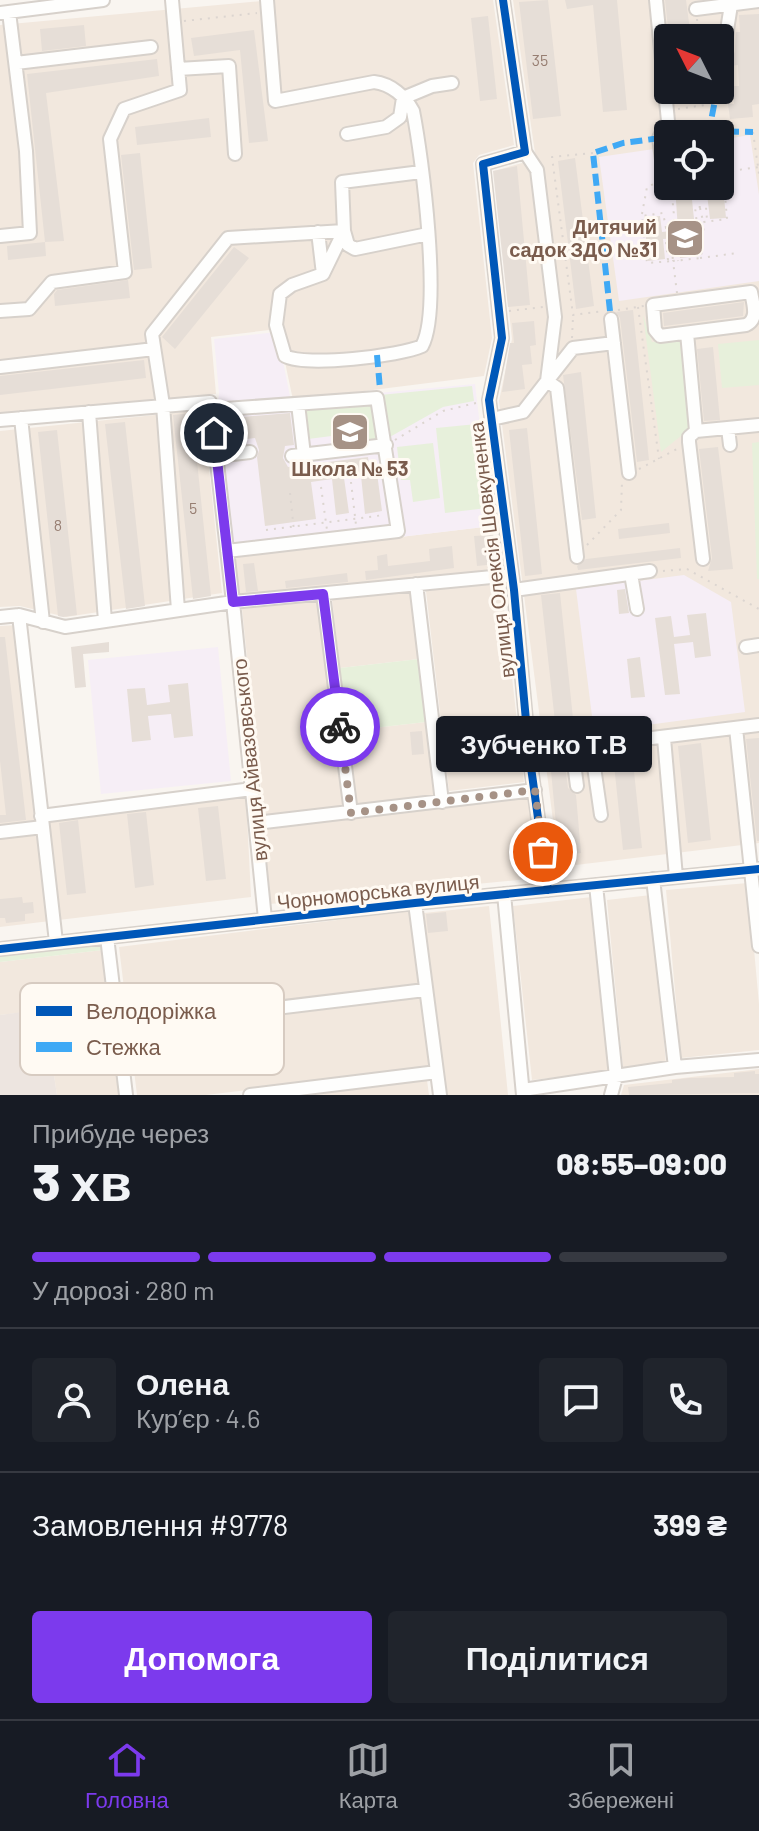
<!DOCTYPE html>
<html lang="uk">
<meta charset="utf-8">
<style>
body{margin:0;font-family:Barlow,sans-serif;background:#20242c;color:#f1f3f6;height:100vh;display:flex;flex-direction:column;font-size:30px;white-space:nowrap}
*{box-sizing:border-box;margin:0}
p{font-size:26px;color:#9ea1a6}
.icon{flex:none;width:44px;height:44px;fill:none;stroke:currentColor;stroke-width:2;stroke-linecap:round;stroke-linejoin:round}
.map{position:relative;height:1095px;overflow:hidden}
.details{display:flex;flex-direction:column;background:#171b24;flex:1}
.details>*{flex:none}
.needle{width:52px;rotate:312deg}
.buttons{position:absolute;left:654px;top:24px;display:grid;gap:16px}
.buttons a{display:grid;place-items:center;width:80px;height:80px;border-radius:8px;background:#171b24;box-shadow:0 2px 6px #0004;font-size:40px}
.pin{position:absolute;display:grid;place-items:center;width:68px;height:68px;color:#fff;margin:-34px;border:4px solid #fff;border-radius:50%;box-shadow:0 2px 8px #0007}
.courier{position:absolute;display:grid;place-items:center;width:80px;height:80px;margin:-40px;border:6px solid #7c3aed;border-radius:50%;background:#fff;color:#222;box-shadow:0 2px 10px #0007}
.bubble{position:absolute;height:56px;border-radius:8px;background:#171b24;box-shadow:0 2px 6px #0004;font-size:26px;font-weight:800;line-height:56px;text-align:center}
.overview em{font-style:normal;font-weight:800}
.overview div{display:flex;flex-direction:column-reverse}
.overview{display:flex;align-items:center;justify-content:space-between;height:136px;padding:0 32px}
h1{font-size:52px;font-weight:800;line-height:60px}
.bar{display:grid;grid-template-columns:repeat(4,1fr);gap:12px 8px;align-content:center;height:96px;padding:0 32px}
.bar i{height:10px;border-radius:6px;background:#363941}
.bar .current{background:#7c3aed}
.bar p{grid-column:span 4}
.line{display:flex;align-items:center;gap:20px;padding:0 32px;border-top:2px solid #363941}
.line div{flex:1}
.round{display:grid;place-items:center;flex:none;width:84px;height:84px;border-radius:8px;background:#20242c}
.button{display:flex;gap:16px;margin-top:auto;padding:16px 32px}
.button a{flex:1;height:92px;border-radius:8px;background:#7c3aed;color:#fff;font-size:32px;font-weight:800;line-height:92px;text-align:center}
.button a+a{background:#20242c;color:#f1f3f6}
.dock{display:flex;justify-content:space-around;align-items:center;height:112px;border-top:2px solid #363941;background:#171b24;font-size:22px;color:#9ea1a6}
.dock a{display:grid;justify-items:center;gap:4px}
.dock .current{color:#7c3aed}
.map>svg:first-child{display:block}
.residential{fill:#f2e8de;fill-rule:evenodd}
.industrial{fill:#ede5e0}
.education{fill:#f6eef6}
.green{fill:#e7f0db}
.building{fill:#e6ded7}
.lines{fill:none;stroke-linecap:round;stroke-linejoin:round}
.minor-casing{stroke:#d7d1cb;stroke-width:16}
.path{stroke:#dcd5d0;stroke-width:2;stroke-dasharray:2 6;stroke-linecap:butt}
.minor{stroke:#fefefd;stroke-width:12}
.quiet{stroke:#3fa9f5;stroke-width:6;stroke-dasharray:12 6;stroke-linecap:butt}
.cycleway-casing{stroke:#fffaf3;stroke-width:13}
.cycleway{stroke:#0057b8;stroke-width:8}
.done{stroke:#a69286;stroke-width:8;stroke-dasharray:0 14.4}
.route{stroke:#7c3aed;stroke-width:10}
.labels{text-anchor:middle;dominant-baseline:central;stroke-width:6;stroke-linejoin:round;paint-order:stroke}
.number-label{font-size:16px;fill:#977e72}
.poi-label{font-size:20px;font-weight:bold;fill:#7a5c4d;stroke:#fffaf3;text-anchor:end}
.street-label{font-size:20px;fill:#7a5c4d;stroke:#fffaf3}
.key{fill:#fffaf3;stroke:#d7cbc1;stroke-width:2}
.key-label{font-size:22px;fill:#7a5c4d}
</style>
<div class="map">
<svg width="759" height="1095" viewBox="0 0 759 1095">
<rect width="100%" height="100%" fill="#f9f5f0"/>
<path class="residential" d="M272 0H493L514 145 479 155 473 163 492 338 484 376 293 400 278 329 211 337 216 394 0 414V25Z
M513 0H759V843L559 867 499 401 512 339 494 171 529 161 535 153ZM668 38H720V90H668ZM668 134H720V186H668Z
M203 410 222 593 66 617 20 606 0 607V431Z
M492 526 499 572 238 598 234 557Z
M501 582 524 782 449 791 426 591Z
M411 590 419 659 340 668 332 599Z
M320 601 347 808 264 819 242 609Z
M18 625 38 821 246 795 251 897 0 927V626Z
M426 722 435 797 355 806 347 731Z
M528 796 538 878 270 904 264 829Z
M748 883 759 1004V1050L681 1058 666 890Z
M651 895 666 1064 623 1068 607 900Z
M592 897 612 1071 532 1080 513 906Z
M489 906 508 1095H445L424 913Z
M411 911 420 985 128 1021 119 947Z
M103 950 120 1095H57L44 1010 0 1015V962Z
M420 995 429 1068 206 1095H137L129 1031Z
M759 1069V1095H621L624 1085Z
M427 1080 429 1095H298Z"/>
<path class="industrial" d="M44 1009 57 1095H0V1015Z"/>
<path class="education" d="M750 135 759 195V281L619 301 599 157 668 147V186H720V140Z
M277 332 291 401 475 384 492 526 234 557 217 412 219 393 214 339Z
M684 575 731 602 745 712 594 732 576 589Z
M218 647 231 781 101 794 88 660Z"/>
<path class="green" d="M643 315 652 342 684 338 692 427 661 452Z
M759 340V385L722 388 718 344Z
M472 386 474 401 443 407 388 438 380 395Z
M373 404 382 443H368L363 432 308 439 306 410Z
M477 424 487 508 445 513 436 428Z
M759 442V579H757L752 443Z
M433 443 440 498 413 502 410 480H401L397 447Z
M419 659 426 722 347 731 340 668Z
M101 942 103 950 0 962V954Z"/>
<path class="building" d="M548 0 561 116 533 119 519 2Z
M565 0H617L627 110 603 112 593 5 567 9Z
M665 0H686L691 38H669Z
M759 14V104L752 105 753 117 730 119 728 104H734L733 86H739L738 65 730 66 735 51 736 32H740L739 15Z
M488 16 497 99 480 101 471 18Z
M84 25 86 46 42 51 40 29Z
M254 30 268 141 249 143 240 50 194 56 191 38Z
M157 59 159 76 46 93 64 241 45 242 27 74Z
M674 90H696L697 101 675 104Z
M209 118 211 137 137 145 135 127Z
M140 153 152 268 134 270 121 155Z
M575 158 594 306 576 309 558 161Z
M517 166 530 305 508 307 493 171Z
M675 186H688L689 200H692L698 256 680 258 678 238 663 239 665 259 648 261 644 217 660 216 662 232 678 230Z
M706 186H723L726 218 710 219Z
M45 242 46 256 8 260 7 246Z
M234 247 249 258 175 349 162 337Z
M128 280 130 298 55 306 54 294 57 290Z
M744 302 743 316 664 326 663 313Z
M633 310 649 460 637 462 620 318 616 312Z
M534 321 536 345 530 346 532 364 522 365 525 389 502 392 510 343H514L512 323Z
M713 347 720 420 704 421 697 349Z
M144 360 146 378 0 395V376Z
M581 372 596 518 582 520 563 375Z
M192 413 211 596 193 599 173 415Z
M290 413 294 445 285 446 283 458 288 467 368 457 370 474 377 473 382 511 365 514 361 476 344 478 349 513 336 515 332 479 311 482 316 519 265 526 257 457 259 450 255 438 231 441 228 418Z
M125 422 145 606 126 609 105 424Z
M527 428 542 574 525 576 509 430Z
M57 430 77 615 63 617 58 616 38 432Z
M718 447 733 569 708 571 712 558 699 449Z
M669 523 670 533 619 539 618 529Z
M493 535 496 564 477 566 474 536Z
M452 546 454 568 366 580 365 571 378 570 377 556 387 554 388 566 430 561 429 549Z
M680 548 681 558 578 570 577 566 586 559Z
M254 563 258 591 246 592 243 564Z
M347 573 348 582 286 588 285 581Z
M625 589 629 613 619 614 617 590Z
M560 593 575 738 557 740 541 595Z
M706 613 711 656 695 658 693 642 674 644 680 694 665 695 655 618 671 616 674 637 690 635 687 615Z
M0 637H5L26 820 0 823V815H6L0 761Z
M109 642V652L83 654 86 687 75 688 71 647Z
M640 657 645 697 631 698 627 659Z
M188 683 193 736 174 738 171 714 148 716 151 740 132 742 127 689 145 688 147 705 170 702 168 685Z
M422 731 424 754 412 755 410 732Z
M759 738V841H757L746 739Z
M701 743 711 840 688 843 678 746Z
M632 752 642 848 623 850 613 755Z
M564 758 568 788 576 795 581 853 559 856 550 760Z
M218 806 226 879 206 881 198 808Z
M146 812 154 885 135 888 127 814Z
M78 820 86 893 67 895 59 823Z
M22 897 23 903 33 902 34 913 25 914V921L6 923 5 918H0V899Z
M446 912 448 931 428 933 426 914Z
M755 1071V1074H759V1093L629 1095 628 1087 672 1083V1080L689 1078 734 1077V1073Z"/>
<g class="lines">
<g class="minor-casing">
<path id="minor" d="M267 0 275 101 374 82C391 84 405 96 413 111 422 156 442 310 422 346 400 356 306 367 285 356L276 325 280 294 292 285 323 274 344 231
M503 0 525 152 483 164 502 338 489 400 514 590 529 753 548 890
M656 0 668 121 659 138 666 188
M696 9 759 1
M0 13 103 0
M16 63 151 47
M178 69 229 66 235 154
M720 74 731 5
M347 134 386 127 400 117 403 98 432 86 452 83
M344 231 348 245 355 249 428 234
M318 232 323 274
M0 236 30 233 26 151 9 12
M751 292C753 304 759 319 746 325L660 336 655 330 653 305Z
M0 311 29 309 52 282 125 272 110 139 124 109 180 90 172 0
M611 319 629 473
M687 333 696 431 689 437V442L703 559
M0 367 154 349
M298 404 304 455
M211 410 377 398 398 531 227 551
M89 412 105 621
M21 418 43 622
M492 419 523 412 547 381 555 317 537 170 525 152
M0 420 210 402 233 602 512 575
M728 428 730 445
M696 431 759 425
M216 456 250 452
M292 456 386 445
M577 557 557 388 547 381 573 348 614 343
M631 574 637 609
M416 584 442 802
M514 590 650 571
M323 594 351 813
M178 610 163 405 152 334 228 238 344 231 342 182 421 172
M19 615 56 942
M0 617 19 615 65 627 233 602 265 919
M746 647 759 645
M736 728 759 946
M664 738 676 877
M591 746 601 815
M572 748 577 786
M529 753 759 725
M41 816 252 789
M256 823 535 790
M0 832 43 827
M653 879 675 1067
M596 885 616 1077 611 1095
M504 894 523 1095
M415 903 440 1095
M107 937 126 1095
M0 949 415 903 759 869
M119 1027 425 990
M523 1090 675 1067 759 1060
M250 1095 437 1072"/>
</g>
<path class="path" d="M697 19 699 38
M184 21 257 13
M678 109 705 105 704 90
M753 132 759 174
M593 153 552 157 573 315 604 311
M690 186 691 197 704 195 703 186
M696 186 697 196
M700 208 703 221
M642 214 647 187 656 183
M671 241 673 261 647 263 642 216 663 213 666 228 675 226 672 195
M700 251 695 207H706L707 220
M700 258 738 253
M668 260 666 242 675 240 678 261
M677 293 673 261 701 258 704 222 727 219 723 172 759 167
M638 307 659 459
M618 310 644 306
M509 311 543 307
M572 338 573 317
M395 440 443 411 480 402
M639 469 679 448
M351 482 356 525
M321 487 327 530
M290 493 294 531
M266 530 384 515
M587 545 621 510 622 482
M663 571 687 569 759 609"/>
<use href="#minor" class="minor"/>
<path class="quiet" d="M709 131 753 132
M688 134 709 131 717 90
M610 311 593 153 623 143 668 137
M377 355 380 389"/>
<g class="cycleway-casing">
<path id="cycleway" d="M503 0 525 152 483 164 502 338 489 400 514 590 529 753 548 890
M0 949 415 903 759 869"/>
</g>
<use href="#cycleway" class="cycleway"/>
</g>
<g class="lines">
<path class="done" d="M340 727 351 813 535 790 543 852"/>
<path class="route" d="M214 433 233 602 323 594 340 727"/>
</g>
<defs>
<g id="school-square" transform="scale(2)"><rect x="-9" y="-9" width="18" height="18" rx="4" fill="#a69286" stroke="#fffaf3"/><path d="M0-5L7-2L0 1L-7-2ZM-4 1L0 2.5L4 1V4Q0 6-4 4Z" fill="#fff"/></g>
</defs>
<g fill-rule="evenodd">
<use href="#school-square" x="685" y="238"/>
<use href="#school-square" x="350" y="432"/>
</g>
<g class="labels">
<g class="number-label">
<text x="540" y="59">35</text>
<text x="193" y="507">5</text>
<text x="58" y="524">8</text>
</g>
<g class="poi-label">
<text x="657" y="226">Дитячий<tspan x="657" dy="23">садок ЗДО №31</tspan></text>
<text x="350" y="468" text-anchor="middle">Школа № 53</text>
</g>
<g class="street-label">
<text transform="translate(491 550) rotate(-97)">вулиця Олексія Шовкуненка</text>
<text transform="translate(249 760) rotate(-96)">вулиця Айвазовського</text>
<text transform="translate(378 891) rotate(-6)">Чорноморська вулиця</text>
</g>
</g>
<rect x="20" y="983" width="264" height="92" rx="12" class="key"/>
<rect x="36" y="1006" width="36" height="10" fill="#0057b8"/>
<rect x="36" y="1042" width="36" height="10" fill="#3fa9f5"/>
<g class="key-label">
<text x="86" y="1019">Велодоріжка</text>
<text x="86" y="1055">Стежка</text>
</g>
</svg>
<div class="buttons">
<a><svg class="needle" viewBox="-14 -14 28 28"><path d="M0-13l5 13h-10z" fill="#e53935"/><path d="M0 13l5-13h-10z" fill="#9ea1a6"/></svg></a>
<a><svg class="icon" aria-label="locate" viewBox="0 0 24 24"><circle cx="12" cy="12" r="6"/><path d="M12 2v4M12 18v4M2 12h4M18 12h4"/></svg></a>
</div>
<div class="pin" style="left:543px;top:852px;background:#ea580c"><svg class="icon" aria-label="bag" viewBox="0 0 24 24"><path d="M5 8h14l-1 12H6zM9 8a3 3 0 0 1 6 0"/></svg></div>
<div class="pin" style="left:214px;top:433px;background:#1f2937"><svg class="icon" aria-label="home" viewBox="0 0 24 24"><path d="M3 11l9-7 9 7M6 9v11h12V9"/></svg></div>
<div class="courier" style="left:340px;top:727px"><svg class="icon" aria-label="bike" viewBox="0 0 24 24"><circle cx="6" cy="16" r="4"/><circle cx="18" cy="16" r="4"/><path d="M6 16l4-8h5l3 8M10 8l3 8H6M13 5h3"/></svg></div>
<div class="bubble" style="left:436px;top:716px;width:216px">Зубченко Т.В</div>
</div>
<section class="details">
<div class="overview"><div><h1>3 хв</h1><p>Прибуде через</p></div><em>08:55–09:00</em></div>
<div class="bar"><i class="current"></i><i class="current"></i><i class="current"></i><i></i><p>У дорозі · 280 m</p></div>
<div class="line" style="height:144px"><a class="round"><svg class="icon" aria-label="person" viewBox="0 0 24 24"><circle cx="12" cy="8" r="4"/><path d="M4 21q1-7 8-7t8 7"/></svg></a><div><b>Олена</b><p>Кур’єр · 4.6</p></div><a class="round"><svg class="icon" aria-label="chat" viewBox="0 0 24 24"><path d="M4 5h16v11H9l-5 4z"/></svg></a><a class="round"><svg class="icon" aria-label="phone" viewBox="0 0 24 24"><path d="M5 4h4l2 5-3 2q2 4 5 5l2-3 5 2v4C11 20 4 13 5 4z"/></svg></a></div>
<div class="line" style="height:104px"><div>Замовлення #9778</div><b>399 ₴</b></div>
<div class="button"><a>Допомога</a><a>Поділитися</a></div>
</section>
<nav class="dock">
<a class="current"><svg class="icon" aria-label="home" viewBox="0 0 24 24"><path d="M3 11l9-7 9 7M6 9v11h12V9"/></svg>Головна</a>
<a><svg class="icon" aria-label="map" viewBox="0 0 24 24"><path d="M3 6l6-2 6 2 6-2v14l-6 2-6-2-6 2zM9 4v14M15 6v14"/></svg>Карта</a>
<a><svg class="icon" aria-label="saved" viewBox="0 0 24 24"><path d="M7 4h10v16l-5-4-5 4z"/></svg>Збережені</a>
</nav>
